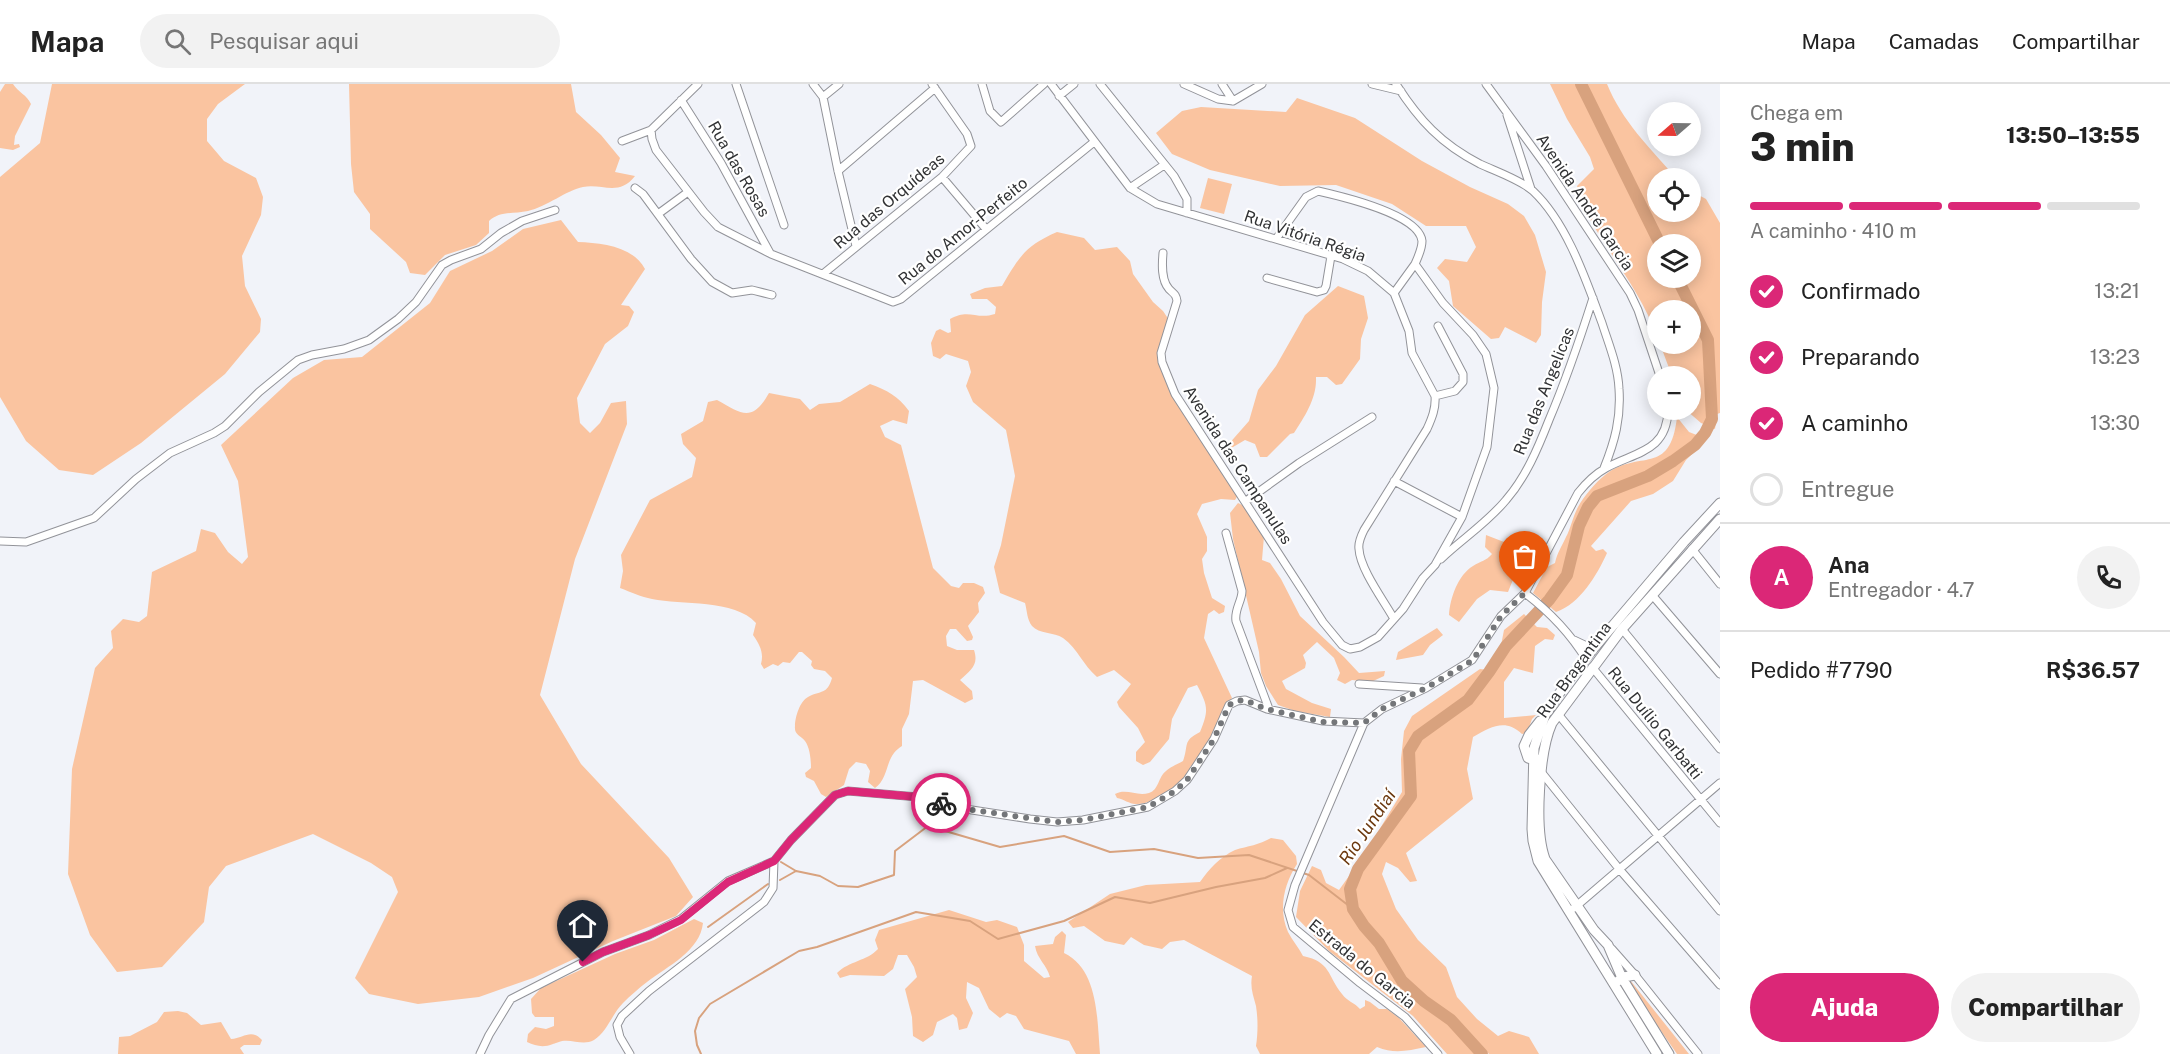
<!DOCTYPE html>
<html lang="pt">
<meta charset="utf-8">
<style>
body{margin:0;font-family:"Public Sans",sans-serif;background:#f2f2f2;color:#222;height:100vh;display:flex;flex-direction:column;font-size:22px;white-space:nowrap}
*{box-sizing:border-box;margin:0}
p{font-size:20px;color:#767676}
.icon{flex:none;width:33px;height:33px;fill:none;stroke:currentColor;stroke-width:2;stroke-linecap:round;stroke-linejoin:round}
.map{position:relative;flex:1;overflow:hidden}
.sheet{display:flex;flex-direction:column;background:#fff;width:450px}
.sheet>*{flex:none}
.needle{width:39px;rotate:250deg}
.controls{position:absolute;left:1647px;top:18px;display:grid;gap:12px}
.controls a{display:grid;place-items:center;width:54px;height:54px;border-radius:50%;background:#fff;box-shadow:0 3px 15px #0003;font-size:30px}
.pin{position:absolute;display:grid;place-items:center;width:51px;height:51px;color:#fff;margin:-62px -26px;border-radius:50% 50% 50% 0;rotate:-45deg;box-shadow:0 0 6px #0007}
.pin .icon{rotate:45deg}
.courier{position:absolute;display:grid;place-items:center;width:60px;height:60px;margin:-30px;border:4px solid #db2777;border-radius:50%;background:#fff;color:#222;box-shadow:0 2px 8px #0007}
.overview em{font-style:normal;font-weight:800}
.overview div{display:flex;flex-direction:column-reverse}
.overview{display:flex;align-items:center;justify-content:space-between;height:102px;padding:0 30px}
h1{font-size:39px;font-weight:800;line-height:45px}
.bar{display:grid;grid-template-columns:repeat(4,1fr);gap:9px 6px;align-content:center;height:72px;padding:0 30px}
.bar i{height:8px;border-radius:4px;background:#e0e0e0}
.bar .selected{background:#db2777}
.bar p{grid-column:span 4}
.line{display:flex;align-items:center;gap:15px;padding:0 30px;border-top:2px solid #e0e0e0}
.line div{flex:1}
.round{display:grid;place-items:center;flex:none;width:63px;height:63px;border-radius:32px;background:#f2f2f2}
ol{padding:0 30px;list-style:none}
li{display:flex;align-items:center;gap:18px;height:66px}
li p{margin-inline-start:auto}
li .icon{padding:6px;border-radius:50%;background:#db2777;color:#fff;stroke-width:4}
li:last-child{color:#767676}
li i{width:33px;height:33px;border:3px solid #e0e0e0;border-radius:50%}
.action{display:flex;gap:12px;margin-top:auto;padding:12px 30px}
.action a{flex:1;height:69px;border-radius:36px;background:#db2777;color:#fff;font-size:24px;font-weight:800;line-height:69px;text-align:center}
.action a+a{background:#f2f2f2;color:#222}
header{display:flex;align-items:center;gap:36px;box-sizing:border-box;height:84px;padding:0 30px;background:#fff;border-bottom:2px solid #e0e0e0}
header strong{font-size:28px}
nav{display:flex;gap:33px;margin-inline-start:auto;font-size:21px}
.search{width:420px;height:54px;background:#f2f2f2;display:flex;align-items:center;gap:15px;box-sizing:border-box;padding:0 21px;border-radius:33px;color:#767676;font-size:22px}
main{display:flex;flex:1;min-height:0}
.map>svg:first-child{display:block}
.green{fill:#fac4a0;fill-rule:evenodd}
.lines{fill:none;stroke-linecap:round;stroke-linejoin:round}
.stream{stroke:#d8a27e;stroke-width:2}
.river{stroke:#d8a27e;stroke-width:12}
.minor-casing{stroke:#929399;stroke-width:9}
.major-casing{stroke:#929399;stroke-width:11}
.minor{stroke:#fff;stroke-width:7}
.major{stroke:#fff;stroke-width:9}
.done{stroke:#747679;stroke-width:6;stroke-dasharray:0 10.8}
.route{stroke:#db2777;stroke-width:8}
.labels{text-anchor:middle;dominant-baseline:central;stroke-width:4.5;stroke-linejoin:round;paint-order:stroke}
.street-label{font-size:16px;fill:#313234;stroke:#fff}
.water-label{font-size:18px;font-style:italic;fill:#6c390f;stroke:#fff}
</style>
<header>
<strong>Mapa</strong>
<div class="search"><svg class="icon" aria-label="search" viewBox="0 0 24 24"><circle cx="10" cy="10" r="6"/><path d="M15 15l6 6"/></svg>Pesquisar aqui</div>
<nav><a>Mapa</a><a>Camadas</a><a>Compartilhar</a></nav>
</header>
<main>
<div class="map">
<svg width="1720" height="970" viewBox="0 0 1720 970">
<rect width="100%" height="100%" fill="#f1f3f9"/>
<path class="green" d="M5 0H13C18 8 27 11 31 20L15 52 14 61 19 60 20 63 13 66 0 64V8Z
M52 0H245L218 20 207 35V57L224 77 256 94 263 113 261 131 242 172 245 202 261 235 260 248 225 290 141 359 93 391 59 386 26 357 0 313V93L40 59Z
M349 0H571L576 28 601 51 620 74 615 88 635 92C619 113 602 99 583 103 567 106 546 123 528 127 514 130 499 127 489 137V149L476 161 445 171 425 191 410 189 406 178 370 145V130L354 108 351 80Z
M1550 0H1607C1622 37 1650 64 1676 94H1658V128H1690L1691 107 1706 115 1720 139V329L1717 330 1715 345 1701 339 1686 326H1690V292H1672L1660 260H1690V226H1658L1657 253C1642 210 1613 176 1591 137 1585 126 1581 113 1577 102L1594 85 1590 73 1567 35ZM1658 160H1690V194H1658Z
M1297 14 1355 34 1422 77 1470 103 1508 120 1524 132 1535 151 1546 188 1542 218 1541 251 1536 259 1505 243 1499 254 1491 255 1453 222 1449 197 1437 184 1445 175 1467 178 1476 163 1466 142H1426L1392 120 1336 101 1280 102 1210 86 1172 70 1156 49 1182 27 1201 23 1286 28Z
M1208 94 1232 100 1224 130 1200 124Z
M561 136 578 158C601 159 633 162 645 185L621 221 629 222 634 228 628 242 605 260 577 314 580 339 590 349 600 339 611 319 626 317 627 340 575 475 540 611 581 680 669 774 693 813 676 832 613 857 533 894 479 913 418 920 369 910 355 894 398 808 392 793 371 779 313 750 226 782 209 803 204 838 162 883 117 888 90 851 68 790 72 685 95 584 113 564 111 547 123 535 139 538 147 532 152 488 196 467 201 445 215 449 228 468 242 480 248 473 238 397 221 361 293 294 324 276 362 273 430 219 450 187 492 167 523 145Z
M1057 148 1084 154 1095 166 1117 163 1130 177 1133 190 1153 218 1163 227 1169 236 1159 269 1172 310 1238 411 1235 416 1221 415 1202 420 1197 430 1207 453V467L1202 475 1204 489 1212 514 1225 522 1224 528 1219 530 1214 526 1208 530 1204 554 1232 614C1214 634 1212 665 1190 683L1192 686C1182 699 1152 722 1135 720 1130 720 1123 715 1117 714L1115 710C1127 704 1137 713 1149 709 1159 706 1158 693 1166 687 1170 683 1178 680 1183 677 1189 661 1182 657 1200 648 1209 626 1208 622 1197 601L1188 604 1172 635 1169 655 1150 678 1143 681 1136 677V668L1145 658 1138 644 1119 623 1117 618 1131 600 1114 586 1097 593C1083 581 1078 565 1063 554 1054 548 1039 550 1032 542 1027 536 1027 526 1025 519L1000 509 994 483 1001 461 1015 392 1006 346 973 318 966 302 971 288 968 277 946 270 940 275 933 272 931 259 936 247 940 245 948 249 951 248 950 235C969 224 976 236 995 230L996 223 987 215H972L970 210 985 204 1002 202C1019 173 1025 162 1057 148Z
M1338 202 1364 212 1368 234 1361 255 1360 275 1342 300 1336 301 1327 293H1316C1317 315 1304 333 1294 349L1290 350 1267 373H1260L1255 360 1245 356 1228 366 1227 362 1249 337 1258 306 1276 282 1305 231Z
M870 300C887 306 898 312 909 327L907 340 893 336 880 342 885 353 901 361 933 484 951 502 959 504 963 499H974L983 503 985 509 978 519 979 528 968 542 973 553 972 556 967 557 956 545H950L946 552 947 562 957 566H974C979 581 971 586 960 596L972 607 973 615 965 619 923 596 913 597 909 630 902 645V662C899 664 896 666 894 669 886 679 887 696 875 704L868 698 870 687 866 680 856 678 849 685 844 701 826 713 821 710 814 697 806 693 805 689 811 684C811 676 810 664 805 657 800 651 794 651 795 642 795 633 800 617 808 613 821 606 827 611 832 594L825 587 814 585 811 581 812 577 802 568H799L790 579 783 578 778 582 773 580 764 585 761 580C764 569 760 561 753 551L756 539C735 515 681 521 652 515 641 513 631 508 620 504L623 487 621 471 650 416 692 393 696 374 683 360 681 350 703 337 708 318 717 316C742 330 752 339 769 309L800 315 810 326 819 320 840 318Z
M1677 333 1689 348 1707 355 1686 376 1673 397 1653 410 1631 417 1591 462 1596 467 1603 465 1607 469C1597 491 1580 520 1556 528L1533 509 1547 483 1555 479C1557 469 1562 462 1566 453 1571 444 1573 432 1578 423 1584 412 1595 399 1605 391 1639 364 1670 394 1677 333Z
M1238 419C1251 424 1246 434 1265 440L1262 476 1270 479 1281 495 1300 532 1344 573 1359 589 1385 587 1384 592 1371 598 1352 596 1345 600 1337 596 1340 589 1334 574 1317 558 1303 571 1306 579 1305 584 1282 597 1286 605 1312 619 1331 625 1330 633 1295 627 1278 621 1266 602 1261 589 1259 568 1233 455 1230 429Z
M1486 451 1522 465 1521 476 1508 508 1490 506 1477 515 1459 538 1449 531C1450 514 1458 491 1473 482 1481 477 1486 477 1492 470L1485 463Z
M1524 530 1537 543 1547 544 1555 551 1553 556 1545 555 1535 562 1533 589 1514 584 1504 598V634L1536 631 1532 635 1527 649 1522 650C1505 634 1491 643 1473 653L1467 685 1473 715 1406 769 1417 797 1410 798 1398 784 1386 778 1382 790 1396 825 1418 856 1446 883 1457 913 1477 935 1498 952 1509 947 1529 953 1539 970H1489L1485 966V970H1447L1413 932 1329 867 1296 833 1300 807 1312 782 1321 786 1326 799 1339 806 1364 771 1402 708 1401 675 1404 647 1412 632 1480 585 1496 587 1504 546Z
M1437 544 1443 551 1430 561 1423 571 1396 576 1398 568Z
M1271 754 1283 756 1296 772 1297 780C1284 800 1278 825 1288 848 1292 856 1299 864 1303 872 1331 878 1327 891 1342 910 1347 917 1355 919 1360 925L1365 922V916L1370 918 1379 925H1387L1399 934 1426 963C1407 967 1394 970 1377 963L1369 970H1260L1256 962C1258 948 1258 935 1256 922 1253 911 1250 903 1252 892L1184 856 1170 858 1162 865 1144 861 1131 853 1124 861 1105 857 1084 842 1073 844 1068 838 1110 810 1146 801 1200 798C1209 785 1220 773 1235 766 1248 762 1259 761 1271 754Z
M949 826 986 838 997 836 1017 843 1024 861V877L1044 894 1050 893C1047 881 1037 875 1035 862L1053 860 1055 853 1062 847 1066 851 1064 869C1099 886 1097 936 1100 970H1076L1069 957 1024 945 1016 932 1007 929 1000 934 989 925 979 904 967 898 966 914 973 929 967 944 959 946 957 934 953 930 937 938 933 951 923 958 913 952 912 933 905 905 917 893 914 883 907 871H898L893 885 884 892 850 891 840 894 837 889C849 877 867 877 878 865L875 856 879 846Z
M694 835 703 839C700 867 668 882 647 898 639 904 630 912 623 919 612 930 607 948 594 956 583 962 573 955 562 957 561 957 554 960 553 960 543 964 536 962 527 958L528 950 535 943 546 945 554 942V933H535L532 929 531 915 541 904 615 870 654 856Z
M1630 896 1689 970H1677L1627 898Z
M178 927 187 929 201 941 221 938 231 955C244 954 251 944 262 956L260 961H244L240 964 244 970H118L119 953 130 952 157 938 164 928Z"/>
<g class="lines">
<path class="stream" d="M781 778 796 787 820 792 838 802 858 803 894 791 895 767 928 742 1000 763 1064 752 1110 768 1154 765 1198 774 1249 771 1309 791 1353 825
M780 796 796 787
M708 843 768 800
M701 970 697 961 695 947 699 934 710 920 799 867 817 863 916 828 970 837 998 855 1064 837 1115 813 1150 819 1216 803 1265 794 1287 784"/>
<path class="river" d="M1581 0 1660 160
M1482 970 1451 936 1424 917 1402 897 1379 859 1364 842 1353 825 1350 805 1358 785 1411 712 1409 667 1418 652 1468 616 1489 588 1506 562 1549 516 1567 491 1579 442 1588 423 1597 412 1648 392 1673 377 1695 361 1705 349 1712 335 1708 256 1677 194"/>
<g class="minor-casing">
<path id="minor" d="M736 0 784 141
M813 0 823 13 838 87 856 162
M982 0 990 27 1001 38 1044 0
M1051 0 1130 104 1157 120 1343 175 1368 187 1394 209 1409 247 1412 269 1435 312C1436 324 1432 334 1427 345L1364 446C1361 452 1358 459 1359 465 1360 485 1384 517 1394 535
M1100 0 1174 92 1187 115V129
M1184 0 1218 15 1233 17 1262 0
M1222 0 1233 17
M1372 0 1401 7
M1396 0C1419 36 1441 60 1480 80 1495 87 1521 96 1533 107 1567 139 1586 196 1602 239 1609 261 1618 282 1619 305 1621 334 1615 357 1604 384
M1486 0 1546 82 1630 209 1638 226 1660 292
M1059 12 1074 0
M823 13 839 0
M681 16 721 79 770 169
M1507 31 1531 105
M651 46 652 55 656 66 704 128 718 143 771 170 893 218 901 215 1094 58
M622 57 651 46 698 0
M838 87 935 4
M942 93 986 145
M635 104 643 110 691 175 712 198 732 209 752 206 772 211
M1130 104 1164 81
M658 130 688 108
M1163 169C1162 180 1161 196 1169 205 1174 210 1176 210 1177 217L1161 269 1162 278 1175 310 1323 538 1342 561 1350 565 1360 563 1378 553 1403 525 1423 494 1435 481 1462 433 1487 363 1494 304 1486 270 1473 251 1443 219 1415 180C1418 173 1422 165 1422 157 1419 130 1340 112 1318 107L1306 113 1276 155
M823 190 942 93 971 62 967 50 932 0
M1267 194 1317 208 1324 206 1326 202 1331 172
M1394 209 1415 180
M1435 312 1455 307 1463 298V290L1438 242
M1394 397 1462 433
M1246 417 1299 379 1372 333
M1226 449 1242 507C1242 517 1234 526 1236 537L1269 625
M0 457 26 458 94 434 136 395 170 369 214 349 225 342 259 308 298 276 312 271 344 265 369 256 398 235 416 218 442 181 451 176 481 165 501 149 522 137 555 126
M1692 465 1720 500
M1441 475C1462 455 1487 439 1506 416 1526 393 1538 364 1549 336 1566 296 1580 255 1593 214
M1525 509C1550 528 1570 549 1586 575
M1653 512 1720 590
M1622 545 1720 665
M1574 556 1593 565
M1592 583 1720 739
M1359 600 1422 604
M1558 630 1720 827
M1542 689 1620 786 1720 901
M1574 824 1720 699
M1612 865 1635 891 1698 970
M480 970 489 951 511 915 603 868 649 851 681 835 728 797 774 777 791 756 835 711 848 707 918 713 972 726 1030 735 1057 738 1083 736 1148 723 1175 707 1187 696 1197 681 1214 655 1229 621 1237 617 1245 616 1267 625 1323 637 1364 639
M630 970 620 953 617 941 622 932 649 907 764 818 773 804 774 777
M1438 970 1405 933 1360 899 1293 843 1288 826 1295 801 1364 639 1382 625 1426 604 1472 576 1501 532 1525 509 1578 409C1586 399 1595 390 1606 384 1635 368 1667 368 1668 326"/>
</g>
<g class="major-casing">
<path id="major" d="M1538 675 1534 676 1528 674 1524 662 1529 651 1540 637
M1618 897 1624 893 1635 891
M1657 970 1538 777 1533 757 1532 745 1534 664 1545 631 1567 598 1593 565 1684 458 1720 419
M1669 970 1622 894 1608 861 1594 846 1545 775C1534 745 1539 668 1552 639L1622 545 1720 435"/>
</g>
<use href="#minor" class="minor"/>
<use href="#major" class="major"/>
</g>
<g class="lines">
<path class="done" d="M941 719 972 726 1057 738 1083 736 1148 723 1175 707 1187 696 1214 655 1229 621 1237 617 1245 616 1266 625 1323 638 1364 639 1382 625 1426 604 1473 576 1501 532 1525 509"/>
<path class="route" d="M583 878 603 868 649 851 681 836 728 798 774 777 791 756 835 711 848 707 918 713 941 719"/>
</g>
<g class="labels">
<g class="street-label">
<text transform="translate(739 85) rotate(60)">Rua das Rosas</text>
<text transform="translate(889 117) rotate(-40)">Rua das Orquídeas</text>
<text transform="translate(1585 118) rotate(56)">Avenida André Garcia</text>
<text transform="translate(963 147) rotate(-39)">Rua do Amor-Perfeito</text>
<text transform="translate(1305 152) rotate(19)">Rua Vitória Régia</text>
<text transform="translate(1544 307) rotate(-68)">Rua das Angelicas</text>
<text transform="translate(1238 381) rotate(57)">Avenida das Campanulas</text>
<text transform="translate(1574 586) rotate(-54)">Rua Bragantina</text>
<text transform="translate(1655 639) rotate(51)">Rua Duílio Garbatti</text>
<text transform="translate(1362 880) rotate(39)">Estrada do Garcia</text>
</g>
<g class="water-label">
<text transform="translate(1367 743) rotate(-56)">Rio Jundiaí</text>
</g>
</g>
</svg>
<div class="controls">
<a><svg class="needle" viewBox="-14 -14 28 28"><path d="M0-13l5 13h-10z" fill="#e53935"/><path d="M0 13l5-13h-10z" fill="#767676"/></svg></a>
<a><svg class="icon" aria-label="locate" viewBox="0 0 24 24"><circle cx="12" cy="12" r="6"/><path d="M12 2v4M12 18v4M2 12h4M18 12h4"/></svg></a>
<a><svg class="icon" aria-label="layers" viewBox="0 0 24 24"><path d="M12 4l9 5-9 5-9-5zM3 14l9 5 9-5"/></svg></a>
<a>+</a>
<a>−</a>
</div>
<div class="pin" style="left:1525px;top:509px;background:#ea580c"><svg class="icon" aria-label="bag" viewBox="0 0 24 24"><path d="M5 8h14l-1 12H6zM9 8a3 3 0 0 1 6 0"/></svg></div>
<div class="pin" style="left:583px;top:878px;background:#1f2937"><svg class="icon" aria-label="home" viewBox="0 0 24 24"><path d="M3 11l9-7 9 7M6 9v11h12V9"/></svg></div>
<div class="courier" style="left:941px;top:719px"><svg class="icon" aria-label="bike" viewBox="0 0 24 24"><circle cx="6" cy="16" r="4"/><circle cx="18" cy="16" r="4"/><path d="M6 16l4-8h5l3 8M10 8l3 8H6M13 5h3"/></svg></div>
</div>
<section class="sheet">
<div class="overview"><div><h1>3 min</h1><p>Chega em</p></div><em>13:50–13:55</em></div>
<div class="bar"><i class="selected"></i><i class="selected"></i><i class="selected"></i><i></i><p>A caminho · 410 m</p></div>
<ol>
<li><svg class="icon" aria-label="check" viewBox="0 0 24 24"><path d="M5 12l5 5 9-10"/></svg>Confirmado<p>13:21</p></li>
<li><svg class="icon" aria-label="check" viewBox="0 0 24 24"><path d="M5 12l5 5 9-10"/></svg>Preparando<p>13:23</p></li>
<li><svg class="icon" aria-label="check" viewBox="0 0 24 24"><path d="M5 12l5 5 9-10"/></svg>A caminho<p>13:30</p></li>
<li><i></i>Entregue</li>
</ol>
<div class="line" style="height:108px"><b class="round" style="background:#db2777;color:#fff">A</b><div><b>Ana</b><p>Entregador · 4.7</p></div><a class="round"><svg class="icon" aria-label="phone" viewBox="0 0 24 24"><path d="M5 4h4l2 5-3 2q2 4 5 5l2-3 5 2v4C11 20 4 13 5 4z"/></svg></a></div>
<div class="line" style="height:78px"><div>Pedido #7790</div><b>R$36.57</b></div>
<div class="action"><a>Ajuda</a><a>Compartilhar</a></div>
</section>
</main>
